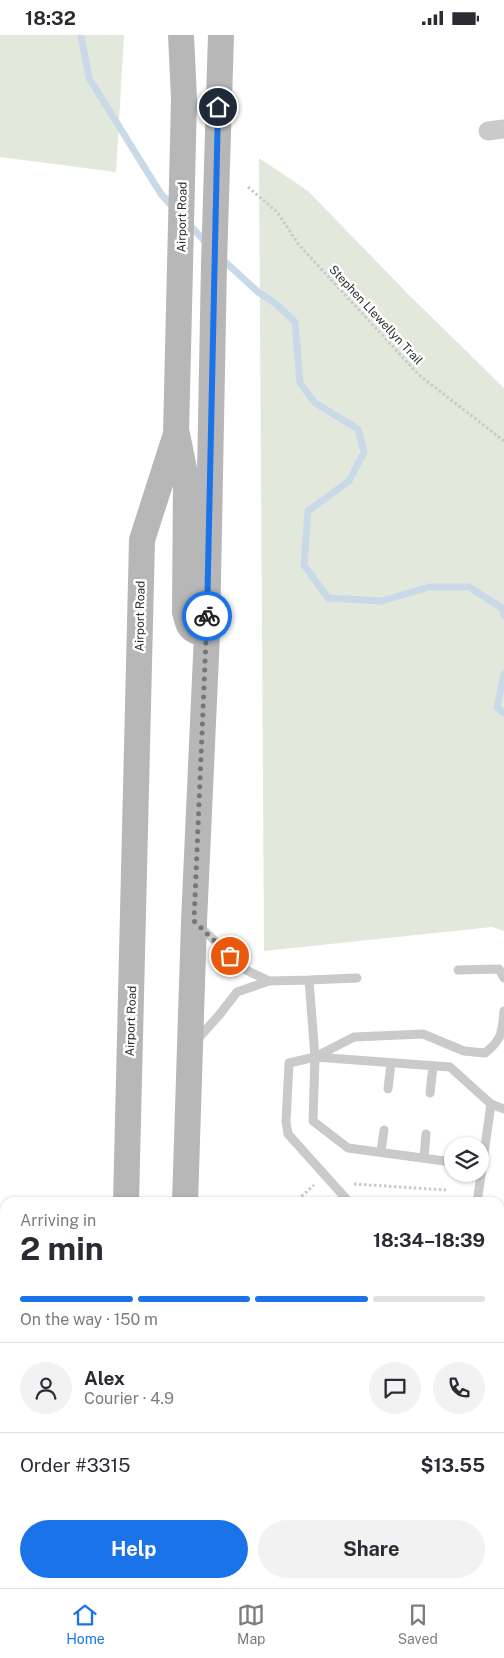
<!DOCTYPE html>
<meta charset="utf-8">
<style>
body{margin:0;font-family:"Public Sans",sans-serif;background:#f2f2f3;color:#2b2b33;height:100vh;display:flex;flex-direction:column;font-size:19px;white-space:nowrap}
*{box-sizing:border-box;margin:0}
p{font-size:16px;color:#7c7c81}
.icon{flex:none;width:28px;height:28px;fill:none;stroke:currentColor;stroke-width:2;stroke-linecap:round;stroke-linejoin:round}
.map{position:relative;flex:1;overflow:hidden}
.side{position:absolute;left:0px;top:1162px;width:505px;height:391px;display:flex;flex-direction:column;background:#fff;border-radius:15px 15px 0 0;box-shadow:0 1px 4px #0004}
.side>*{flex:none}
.buttons{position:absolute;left:444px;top:1102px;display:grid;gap:10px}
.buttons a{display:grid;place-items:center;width:45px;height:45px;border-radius:50%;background:#fff;box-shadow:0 1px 4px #0004;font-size:25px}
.pin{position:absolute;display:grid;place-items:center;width:42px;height:42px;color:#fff;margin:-21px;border:2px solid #fff;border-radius:50%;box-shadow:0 1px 5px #0007}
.courier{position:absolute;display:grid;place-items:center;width:50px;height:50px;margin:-25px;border:4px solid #1a73e8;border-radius:50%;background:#fff;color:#222;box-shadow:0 1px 6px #0007}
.overview em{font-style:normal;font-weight:700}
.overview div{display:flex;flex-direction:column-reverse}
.overview{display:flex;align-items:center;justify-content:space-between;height:85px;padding:0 20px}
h1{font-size:32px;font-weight:700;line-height:38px}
.bar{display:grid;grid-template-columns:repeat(4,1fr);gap:8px 5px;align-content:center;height:60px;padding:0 20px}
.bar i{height:6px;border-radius:4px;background:#e1e1e2}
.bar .active{background:#1a73e8}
.bar p{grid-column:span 4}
.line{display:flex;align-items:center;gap:12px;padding:0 20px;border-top:1px solid #e1e1e2}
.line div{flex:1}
.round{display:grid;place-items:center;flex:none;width:52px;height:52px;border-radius:26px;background:#f2f2f3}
.action{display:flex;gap:10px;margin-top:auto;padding:10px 20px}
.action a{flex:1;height:58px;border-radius:30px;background:#1a73e8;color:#fff;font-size:20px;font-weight:700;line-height:58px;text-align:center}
.action a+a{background:#f2f2f3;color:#2b2b33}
.status{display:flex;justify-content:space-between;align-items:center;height:35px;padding:0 25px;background:#fff;direction:ltr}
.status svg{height:14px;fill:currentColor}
.tab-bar{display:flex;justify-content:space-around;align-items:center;height:70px;border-top:1px solid #e1e1e2;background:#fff;font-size:14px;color:#7c7c81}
.tab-bar a{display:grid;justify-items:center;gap:2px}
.tab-bar .active{color:#1a73e8}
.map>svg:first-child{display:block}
.green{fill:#e2e9dc}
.water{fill:#cad9e8}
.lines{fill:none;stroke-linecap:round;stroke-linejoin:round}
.stream{stroke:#cad9e8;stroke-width:7}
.path{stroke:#cacaca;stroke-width:3;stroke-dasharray:2.5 2.5;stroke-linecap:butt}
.service{stroke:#cacaca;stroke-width:9}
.minor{stroke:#cacaca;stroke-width:19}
.secondary{stroke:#b7b7b7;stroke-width:26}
.done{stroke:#767676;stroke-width:5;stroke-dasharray:0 9}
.route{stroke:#1a73e8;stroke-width:6}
.labels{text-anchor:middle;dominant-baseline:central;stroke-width:5;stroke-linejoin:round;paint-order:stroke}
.street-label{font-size:12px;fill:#2d2d2d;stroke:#fff}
</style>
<div class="status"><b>18:32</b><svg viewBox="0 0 49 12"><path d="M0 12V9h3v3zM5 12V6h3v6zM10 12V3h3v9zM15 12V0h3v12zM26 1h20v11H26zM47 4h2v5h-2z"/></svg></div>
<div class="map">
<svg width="504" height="1553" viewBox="0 0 504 1553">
<rect width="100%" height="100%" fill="#fff"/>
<path class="green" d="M0 0H124L116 137 0 122Z
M259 123 308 156 409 260 504 353V896L492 892 264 916Z
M500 1370 504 1371V1553H224V1549H500Z"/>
<path class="water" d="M500 1461 504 1463V1553H334L333 1549H500Z"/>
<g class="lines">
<path class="stream" d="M81 0 89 43 161 159 174 173
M188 188 208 210
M221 223 258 257 275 268 295 287 300 348 315 368 358 394 364 417 349 446 308 476 304 530 328 563 382 566 429 552H469L502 573 504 580
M504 639 497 672 504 678"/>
<path class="path" d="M248 152 277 177 299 210 419 340 504 406
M354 1149 446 1155
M294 1168 314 1150"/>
<path class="service" d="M199 891 246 935 269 946
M458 935 499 934 504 943
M309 945 357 943
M196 1006 220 979 237 957 269 946 309 945 315 1022 450 1032 491 1069 477 1168
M315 1022 313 1086 348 1113 452 1127
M388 1054 391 1028
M430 1058 433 1031
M491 1069 504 1074
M381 1117 384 1095
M424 1123 426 1099
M350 1168 288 1099 286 1087 289 1028 315 1022 354 1002 423 999 464 1016 485 1018C503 1004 502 996 504 976"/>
<path class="minor" d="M488 96 504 94
M0 1498H5"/>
<path class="secondary" d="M177 399 186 444 185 577C189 593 190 597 207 599
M126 1168 142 505 176 399 184 64 181 0
M185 1168 194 887 207 599 214 229 221 0
M0 1217 5 1218
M0 1272H5
M500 1280 504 1281
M500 1324 504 1325
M114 1553V1549
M173 1553 174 1549"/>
</g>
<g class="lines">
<path class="done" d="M207 581 194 886 230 921"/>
<path class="route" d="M207 581 218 72"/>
</g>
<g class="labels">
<g class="street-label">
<text transform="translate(182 182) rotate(-89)">Airport Road</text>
<text transform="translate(376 280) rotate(47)">Stephen Llewellyn Trail</text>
<text transform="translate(140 581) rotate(-89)">Airport Road</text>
<text transform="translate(131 986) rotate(-88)">Airport Road</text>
</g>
</g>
</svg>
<div class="buttons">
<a><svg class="icon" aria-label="layers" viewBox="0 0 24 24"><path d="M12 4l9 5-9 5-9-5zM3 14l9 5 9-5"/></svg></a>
</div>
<div class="pin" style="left:230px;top:921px;background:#ea580c"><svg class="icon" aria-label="bag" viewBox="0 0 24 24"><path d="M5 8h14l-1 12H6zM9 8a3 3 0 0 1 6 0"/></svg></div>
<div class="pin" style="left:218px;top:72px;background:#1f2937"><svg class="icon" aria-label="home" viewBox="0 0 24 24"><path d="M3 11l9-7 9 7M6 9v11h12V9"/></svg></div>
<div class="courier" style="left:207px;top:581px"><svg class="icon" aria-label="bike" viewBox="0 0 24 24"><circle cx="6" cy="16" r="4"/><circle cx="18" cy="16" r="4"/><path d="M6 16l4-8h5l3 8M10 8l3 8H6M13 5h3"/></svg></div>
<section class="side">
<div class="overview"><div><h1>2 min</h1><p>Arriving in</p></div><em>18:34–18:39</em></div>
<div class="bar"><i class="active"></i><i class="active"></i><i class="active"></i><i></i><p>On the way · 150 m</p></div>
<div class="line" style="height:90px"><a class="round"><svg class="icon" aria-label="person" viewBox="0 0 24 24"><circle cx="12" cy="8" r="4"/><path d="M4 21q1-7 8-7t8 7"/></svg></a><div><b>Alex</b><p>Courier · 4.9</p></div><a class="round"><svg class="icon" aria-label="chat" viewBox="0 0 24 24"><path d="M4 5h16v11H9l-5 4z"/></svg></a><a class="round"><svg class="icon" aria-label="phone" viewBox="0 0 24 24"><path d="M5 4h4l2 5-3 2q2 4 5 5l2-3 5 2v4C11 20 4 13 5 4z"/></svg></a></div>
<div class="line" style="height:65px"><div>Order #3315</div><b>$13.55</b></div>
<div class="action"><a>Help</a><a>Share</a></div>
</section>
</div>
<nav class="tab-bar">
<a class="active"><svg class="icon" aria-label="home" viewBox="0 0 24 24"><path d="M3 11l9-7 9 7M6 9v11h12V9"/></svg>Home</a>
<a><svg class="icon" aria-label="map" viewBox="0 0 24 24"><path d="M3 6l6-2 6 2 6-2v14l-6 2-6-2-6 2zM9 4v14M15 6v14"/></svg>Map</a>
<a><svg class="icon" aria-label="saved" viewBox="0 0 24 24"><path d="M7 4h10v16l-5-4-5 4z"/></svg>Saved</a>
</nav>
